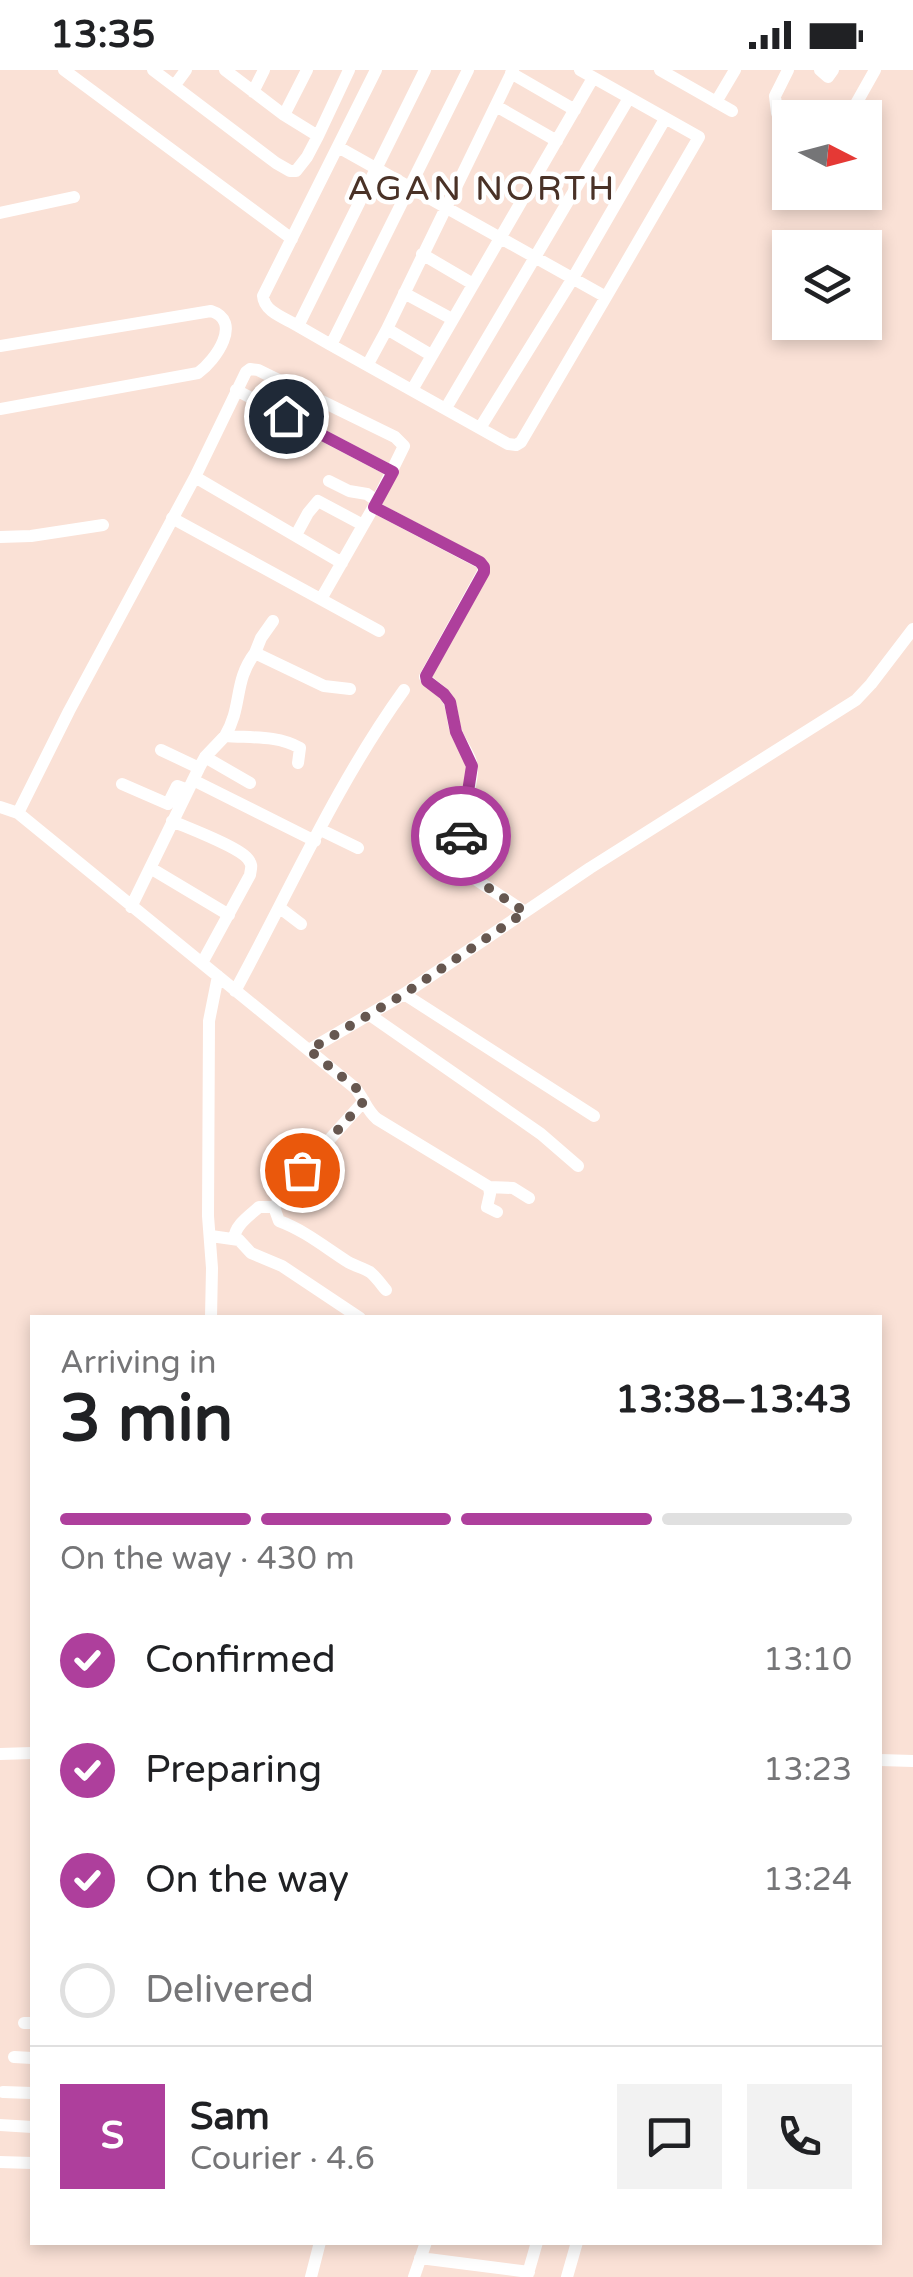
<!DOCTYPE html>
<meta charset="utf-8">
<style>
body{margin:0;font-family:"Varela Round",sans-serif;background:#f2f2f2;color:#202124;height:100vh;display:flex;flex-direction:column;font-size:38px;white-space:nowrap}
*{box-sizing:border-box;margin:0}
p{font-size:32px;color:#757577}
.icon{flex:none;width:55px;height:55px;fill:none;stroke:currentColor;stroke-width:2;stroke-linecap:round;stroke-linejoin:round}
.map{position:relative;flex:1;overflow:hidden}
.sheet{position:absolute;left:30px;top:1245px;width:852px;height:930px;display:flex;flex-direction:column;background:#fff;border-radius:0px;box-shadow:0 5px 15px #0003}
.sheet>*{flex:none}
.needle{width:65px;rotate:96deg}
.buttons{position:absolute;left:772px;top:30px;display:grid;gap:20px}
.buttons a{display:grid;place-items:center;width:110px;height:110px;border-radius:0px;background:#fff;box-shadow:0 5px 15px #0003;font-size:50px}
.pin{position:absolute;display:grid;place-items:center;width:85px;height:85px;color:#fff;margin:-42px;border:5px solid #fff;border-radius:50%;box-shadow:0 2px 10px #0007}
.courier{position:absolute;display:grid;place-items:center;width:100px;height:100px;margin:-50px;border:8px solid #ae3f9c;border-radius:50%;background:#fff;color:#222;box-shadow:0 2px 12px #0007}
.head em{font-style:normal;font-weight:800}
.head div{display:flex;flex-direction:column-reverse}
.head{display:flex;align-items:center;justify-content:space-between;height:170px;padding:0 30px}
h1{font-size:65px;font-weight:800;line-height:75px}
.bar{display:grid;grid-template-columns:repeat(4,1fr);gap:15px 10px;align-content:center;height:120px;padding:0 30px}
.bar i{height:12px;border-radius:8px;background:#e0e0e0}
.bar .on{background:#ae3f9c}
.bar p{grid-column:span 4}
.line{display:flex;align-items:center;gap:25px;padding:0 30px;border-top:2px solid #e0e0e0}
.line div{flex:1}
.round{display:grid;place-items:center;flex:none;width:105px;height:105px;border-radius:0px;background:#f2f2f2}
ol{padding:0 30px;list-style:none}
li{display:flex;align-items:center;gap:30px;height:110px}
li p{margin-inline-start:auto}
li .icon{padding:10px;border-radius:50%;background:#ae3f9c;color:#fff;stroke-width:4}
li:last-child{color:#757577}
li i{width:55px;height:55px;border:5px solid #e0e0e0;border-radius:50%}
.status{display:flex;justify-content:space-between;align-items:center;height:70px;padding:0 50px;background:#fff;direction:ltr}
.status svg{height:28px;fill:currentColor}
.map>svg:first-child{display:block}
.lines{fill:none;stroke-linecap:round;stroke-linejoin:round}
.minor{stroke:#fff;stroke-width:12}
.done{stroke:#665750;stroke-width:10;stroke-dasharray:0 18}
.route{stroke:#ae3f9c;stroke-width:12}
.labels{text-anchor:middle;dominant-baseline:central;stroke-width:9;stroke-linejoin:round;paint-order:stroke}
.neighbourhood-label{font-size:35px;letter-spacing:2.5px;fill:#4a3227;stroke:#fff}
</style>
<div class="status"><b>13:35</b><svg viewBox="0 0 49 12"><path d="M0 12V9h3v3zM5 12V6h3v6zM10 12V3h3v9zM15 12V0h3v12zM26 1h20v11H26zM47 4h2v5h-2z"/></svg></div>
<div class="map">
<svg width="913" height="2207" viewBox="0 0 913 2207">
<rect width="100%" height="100%" fill="#fae1d6"/>
<g class="lines">
<path class="minor" d="M64 0 292 169
M153 0 276 93 290 101H296L307 87 318 66 284 45 225 0
M425 0 298 256 331 275 468 0
M660 0 732 41
M820 0 828 7 833 0
M511 3 575 40
M175 15 186 0
M253 22 264 0
M716 32 735 0
M496 36 557 71
M777 43 775 26 788 0
M284 45 307 0
M848 48 875 0
M318 66 349 0
M338 77 606 227 699 67 580 0
M0 143 74 127
M422 184 473 214
M404 223 452 249
M298 256C285 248 264 242 263 226L376 0
M387 259 431 285
M331 275 508 374 516 375 521 372 606 227
M0 276 211 241C243 251 216 290 198 303L0 339
M368 294 387 259 513 0
M236 320 393 402
M412 320 593 8
M446 338 629 28
M286 346 300 320
M480 358 573 208 665 49
M195 407 342 493
M329 411 349 421 367 424 377 431
M374 437 479 492 484 497 483 502 425 607C431 616 441 619 447 628 453 637 452 648 455 658 459 673 473 686 472 701 470 734 453 768 463 801L525 842
M172 448 379 561
M296 465 308 443 318 431 363 455
M0 467 31 466 103 455
M255 583 261 568 273 551
M225 666C243 636 233 612 255 583L324 616 350 619
M161 680 199 698
M205 687 250 713
M193 710 315 771
M122 714 168 734 177 716 188 720
M0 737 18 743C130 835 242 927 355 1018 364 1028 366 1040 377 1049L489 1117 513 1118 529 1128
M18 743 69 641 195 407 246 302 250 299 258 300 395 367 404 376 377 431 321 529
M172 751C188 758 239 777 248 789 253 796 251 797 250 805L202 893
M321 760 358 778
M152 799 229 845
M131 837 199 698 205 687 225 666C251 668 277 665 300 678L298 693
M280 838 301 854
M235 921C290 820 337 713 404 620
M404 924 590 798 856 630 871 614 913 559
M370 945 541 1064 578 1096
M309 980 404 924 594 1046
M364 1031 302 1100 274 1137 279 1151C304 1160 326 1178 348 1192 355 1196 363 1198 370 1202 376 1207 381 1214 386 1220
M489 1117 490 1124 487 1137 497 1142
M211 1166 239 1170 251 1183 282 1196 360 1248
M234 1169C235 1155 249 1146 259 1137H274
M211 1248 212 1198 208 1146 209 951 218 906
M0 1684 32 1683
M880 1690 913 1691
M24 1953H32
M14 1987 32 1988
M3 2022 32 2023
M0 2055 32 2057
M0 2092 32 2093
M420 2188 529 2202
M311 2207 320 2172
M414 2207 426 2172
M527 2207 537 2172
M567 2207 577 2172"/>
</g>
<g class="lines">
<path class="done" d="M302 1100 364 1031 356 1018 309 980 404 924 525 842 463 801 460 786 461 766"/>
<path class="route" d="M286 346 393 402 374 437 480 492 484 497V502L426 606 427 611 444 624 450 632 456 662 472 696 461 766"/>
</g>
<g class="labels">
<g class="neighbourhood-label">
<text x="482" y="119">AGAN NORTH</text>
</g>
</g>
</svg>
<div class="buttons">
<a><svg class="needle" viewBox="-14 -14 28 28"><path d="M0-13l5 13h-10z" fill="#e53935"/><path d="M0 13l5-13h-10z" fill="#757577"/></svg></a>
<a><svg class="icon" aria-label="layers" viewBox="0 0 24 24"><path d="M12 4l9 5-9 5-9-5zM3 14l9 5 9-5"/></svg></a>
</div>
<div class="pin" style="left:302px;top:1100px;background:#ea580c"><svg class="icon" aria-label="bag" viewBox="0 0 24 24"><path d="M5 8h14l-1 12H6zM9 8a3 3 0 0 1 6 0"/></svg></div>
<div class="pin" style="left:286px;top:346px;background:#1f2937"><svg class="icon" aria-label="home" viewBox="0 0 24 24"><path d="M3 11l9-7 9 7M6 9v11h12V9"/></svg></div>
<div class="courier" style="left:461px;top:766px"><svg class="icon" aria-label="car" viewBox="0 0 24 24"><path d="M5 17H2v-5l4-1 3-4h7l3 4 3 1v5h-3M9 17h6M6 11h13"/><circle cx="7" cy="17" r="2"/><circle cx="17" cy="17" r="2"/></svg></div>
<section class="sheet">
<div class="head"><div><h1>3 min</h1><p>Arriving in</p></div><em>13:38–13:43</em></div>
<div class="bar"><i class="on"></i><i class="on"></i><i class="on"></i><i></i><p>On the way · 430 m</p></div>
<ol>
<li><svg class="icon" aria-label="check" viewBox="0 0 24 24"><path d="M5 12l5 5 9-10"/></svg>Confirmed<p>13:10</p></li>
<li><svg class="icon" aria-label="check" viewBox="0 0 24 24"><path d="M5 12l5 5 9-10"/></svg>Preparing<p>13:23</p></li>
<li><svg class="icon" aria-label="check" viewBox="0 0 24 24"><path d="M5 12l5 5 9-10"/></svg>On the way<p>13:24</p></li>
<li><i></i>Delivered</li>
</ol>
<div class="line" style="height:180px"><b class="round" style="background:#ae3f9c;color:#fff">S</b><div><b>Sam</b><p>Courier · 4.6</p></div><a class="round"><svg class="icon" aria-label="chat" viewBox="0 0 24 24"><path d="M4 5h16v11H9l-5 4z"/></svg></a><a class="round"><svg class="icon" aria-label="phone" viewBox="0 0 24 24"><path d="M5 4h4l2 5-3 2q2 4 5 5l2-3 5 2v4C11 20 4 13 5 4z"/></svg></a></div>
</section>
</div>
